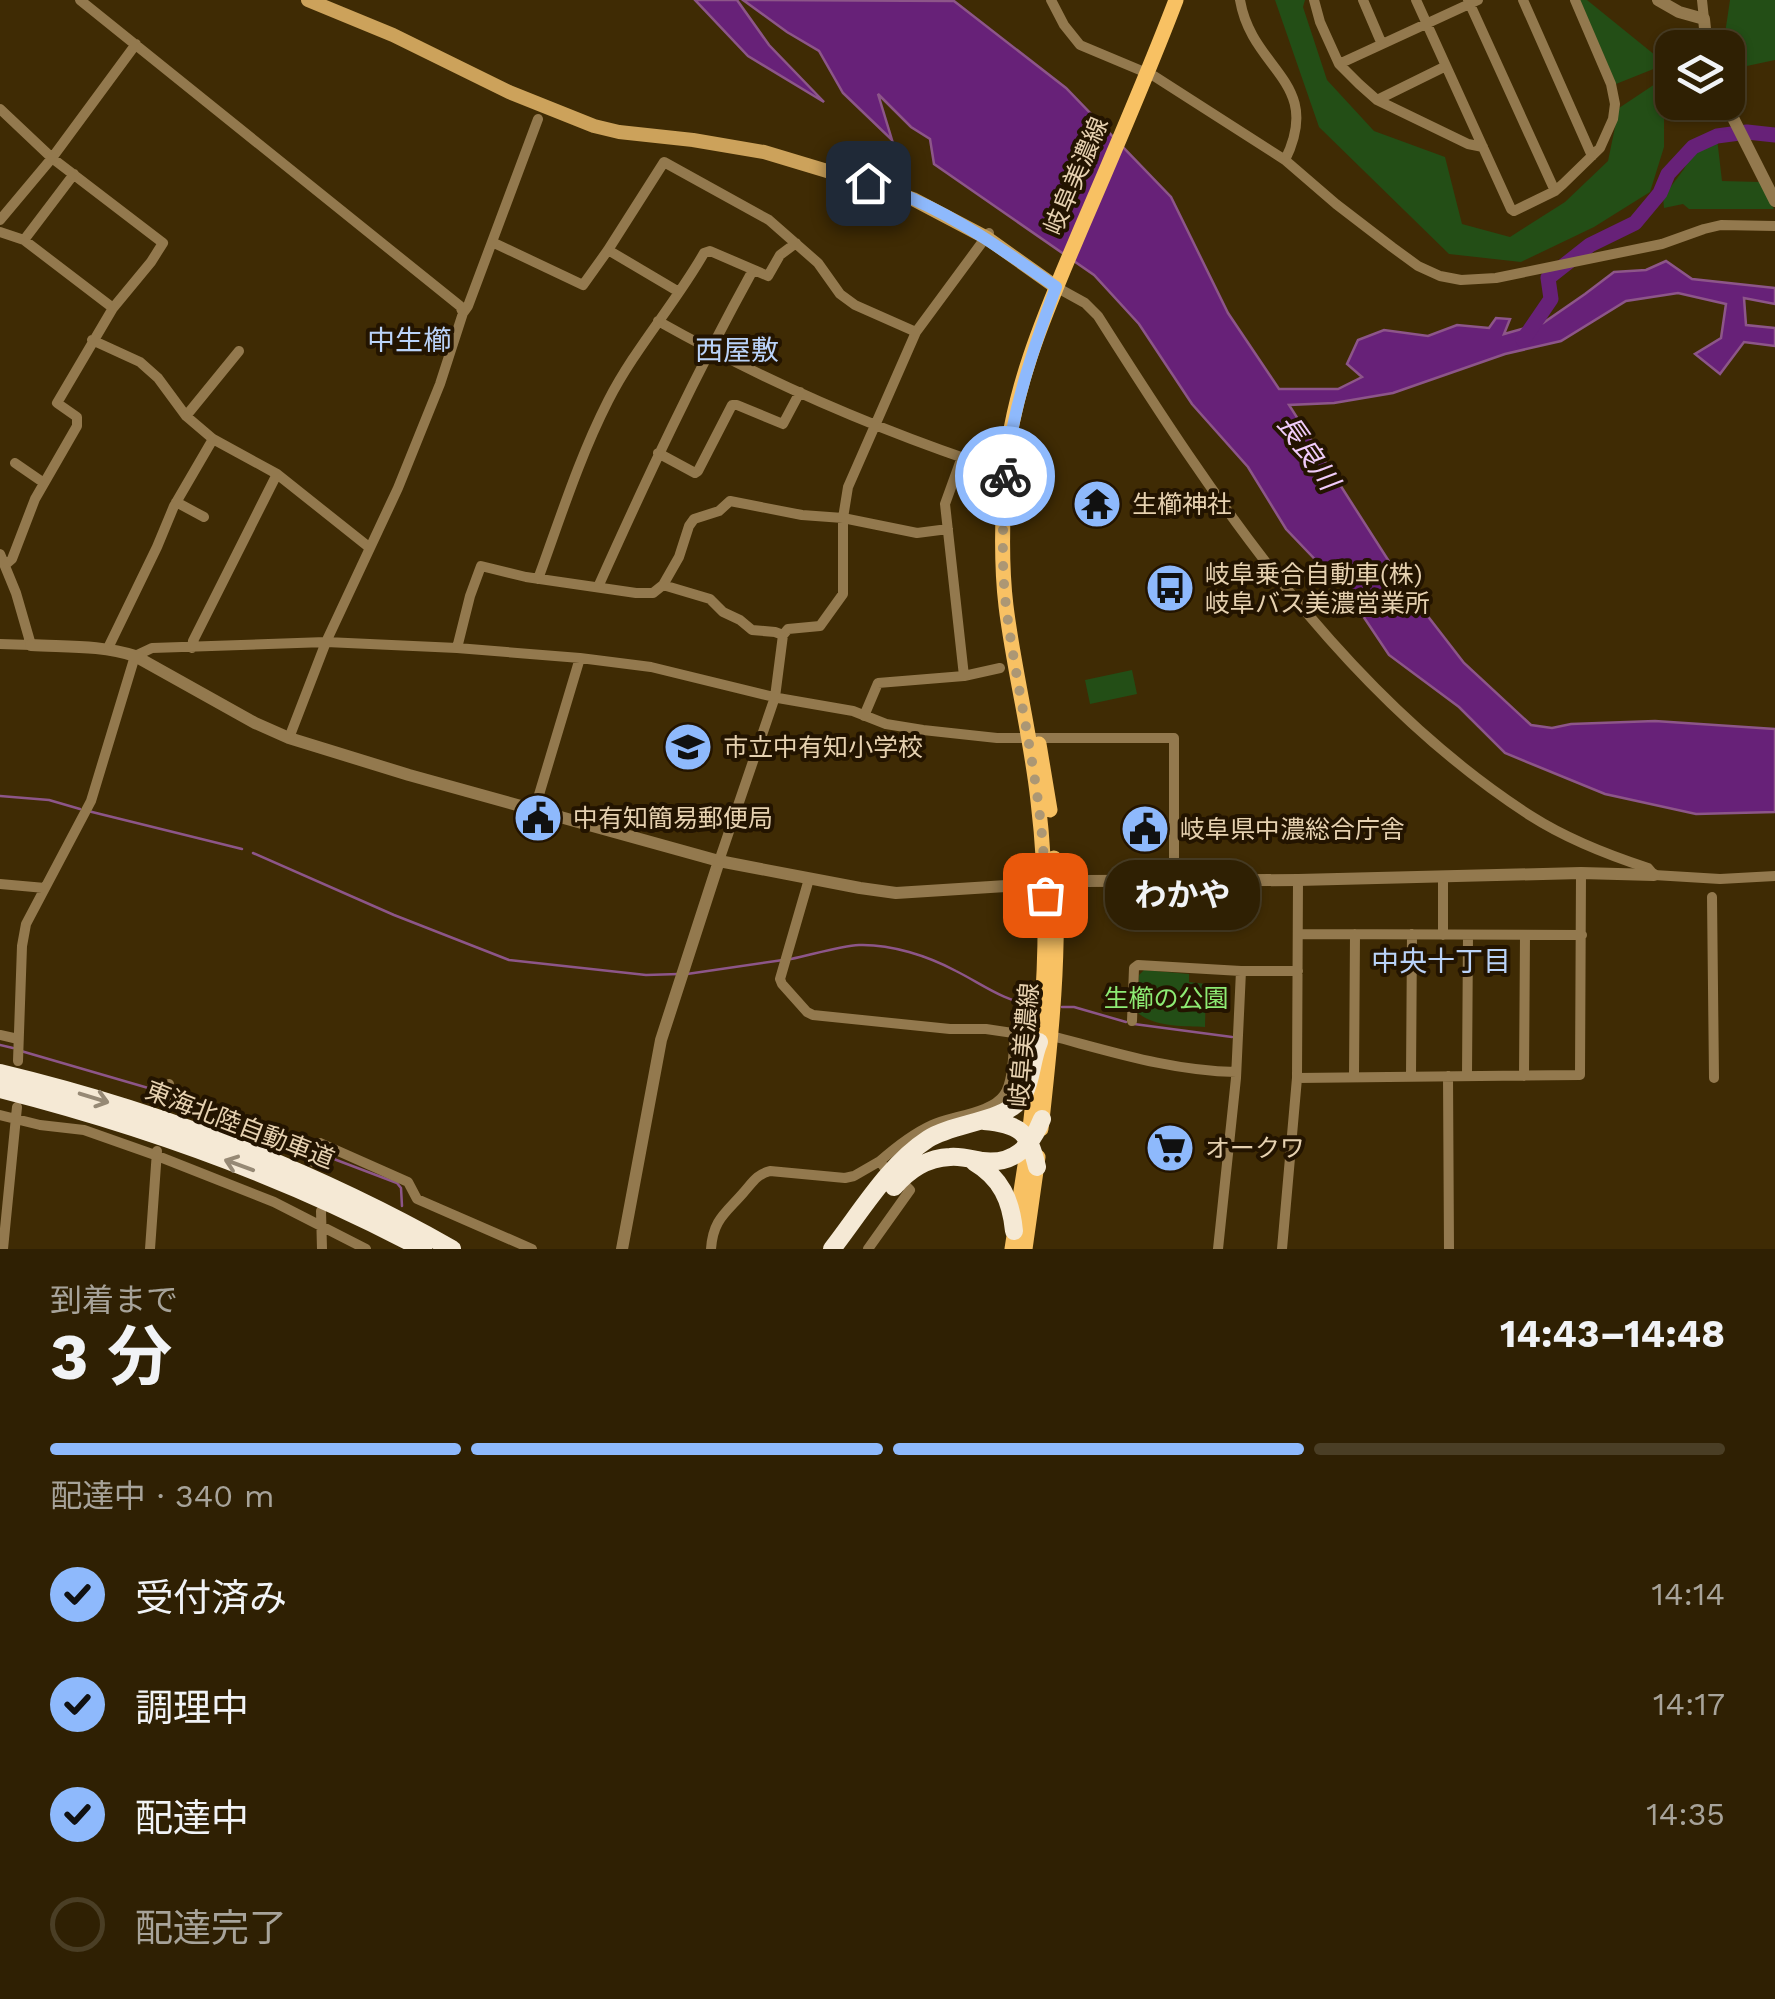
<!DOCTYPE html>
<html lang="ja">
<meta charset="utf-8">
<style>
body{margin:0;font-family:"Work Sans","Noto Sans JP",sans-serif;background:#3b2d12;color:#f1f3f6;height:100vh;display:flex;flex-direction:column;font-size:38px;white-space:nowrap}
*{box-sizing:border-box;margin:0}
p{font-size:32px;color:#a7a39a}
.icon{flex:none;width:55px;height:55px;fill:none;stroke:currentColor;stroke-width:2;stroke-linecap:round;stroke-linejoin:round}
.map{position:relative;height:1249px;overflow:hidden}
.side{display:flex;flex-direction:column;background:#2f2003;flex:1}
.side>*{flex:none}
.controls{position:absolute;left:1655px;top:30px;display:grid;gap:20px}
.controls a{display:grid;place-items:center;width:90px;height:90px;border-radius:20px;background:#2f2003;box-shadow:0 2px 8px #0004,0 0 0 2px #4a3e25;font-size:50px}
.pin{position:absolute;display:grid;place-items:center;width:85px;height:85px;color:#fff;margin:-42px;border-radius:20px;box-shadow:0 5px 15px #0006}
.courier{position:absolute;display:grid;place-items:center;width:100px;height:100px;margin:-50px;border:8px solid #8eb9fc;border-radius:50%;background:#fff;color:#222;box-shadow:0 2px 12px #0007}
.bubble{position:absolute;height:70px;border-radius:30px;background:#2f2003;box-shadow:0 2px 8px #0004,0 0 0 2px #4a3e25;font-size:32px;font-weight:700;line-height:70px;text-align:center}
.summary em{font-style:normal;font-weight:700}
.summary div{display:flex;flex-direction:column-reverse}
.summary{display:flex;align-items:center;justify-content:space-between;height:170px;padding:0 50px}
h1{font-size:65px;font-weight:700;line-height:75px}
.bar{display:grid;grid-template-columns:repeat(4,1fr);gap:15px 10px;align-content:center;height:120px;padding:0 50px}
.bar i{height:12px;border-radius:8px;background:#4a3e25}
.bar .active{background:#8eb9fc}
.bar p{grid-column:span 4}
ol{padding:0 50px;list-style:none}
li{display:flex;align-items:center;gap:30px;height:110px}
li p{margin-inline-start:auto}
li .icon{padding:10px;border-radius:50%;background:#8eb9fc;color:#111;stroke-width:4}
li:last-child{color:#a7a39a}
li i{width:55px;height:55px;border:5px solid #4a3e25;border-radius:50%}
.map>svg:first-child{display:block}
.green{fill:#234e16}
.water{fill:#672178;stroke:#8d5689;stroke-width:2.5}
.lines{fill:none;stroke-linecap:round;stroke-linejoin:round}
.stream{stroke:#8d5689;stroke-width:2.5}
.river{stroke:#672178;stroke-width:15}
.minor{stroke:#93794e;stroke-width:10}
.tertiary{stroke:#93794e;stroke-width:12}
.secondary{stroke:#cca25b;stroke-width:14}
.primary{stroke:#f8c163;stroke-width:15}
.motorway{stroke:#f5e9d5;stroke-width:18}
.oneway{stroke:#968975}
.done{stroke:#ac9774;stroke-width:10;stroke-dasharray:0 18}
.route{stroke:#8eb9fc;stroke-width:12}
.labels{text-anchor:middle;dominant-baseline:central;stroke-width:8;stroke-linejoin:round;paint-order:stroke}
.street-label{font-size:25px;fill:#e6d1b0;stroke:#231400}
.poi-label{font-size:25px;fill:#e6d1b0;stroke:#231400;text-anchor:start}
.park-label{font-size:25px;fill:#8deb73;stroke:#231400}
.neighbourhood-label{font-size:28px;fill:#bad3f9;stroke:#231400}
.water-label{font-size:28px;font-style:italic;fill:#f0ccfa;stroke:#231400}
</style>
<div class="map">
<svg width="1775" height="1249" viewBox="0 0 1775 1249">
<rect width="100%" height="100%" fill="#3f2b04"/>
<path class="green" d="M1275 0H1305L1303 7 1327 80 1374 131 1445 157 1462 224 1510 237 1565 202 1608 161 1619 108 1664 78V147L1650 192 1594 227 1521 262 1449 254 1319 127Z
M1580 0H1587L1666 64 1616 84Z
M1730 0H1775V60L1728 70V48L1723 47Z
M1717 138 1722 181 1760 182 1774 209H1689L1683 204 1664 208 1663 197 1684 169 1693 152Z
M1132 670 1137 694 1090 704 1085 680Z
M1144 970 1189 974V982L1206 984 1205 1027C1183 1026 1153 1027 1137 1012L1139 975Z"/>
<path class="water" d="M695 0H737L769 45 824 102 748 56Z
M743 0 954 1 1066 88 1171 197 1228 313 1279 389H1338L1362 377 1347 364 1358 340 1384 330 1428 336 1457 325 1489 328 1496 318 1510 319 1504 334 1543 323 1585 294 1614 272 1646 270 1666 261 1692 279 1775 288V304L1744 298 1746 325 1775 328V346L1744 342 1720 374 1695 354 1721 338 1726 304 1678 293 1626 301 1561 341 1505 354 1393 393 1334 403 1289 405 1406 588 1464 663 1531 725 1552 728 1571 724 1655 721 1775 729V812L1696 814 1605 794 1505 753 1459 707 1389 655 1349 595 1286 529 1248 467 1192 404 1139 324 1094 275 934 164 930 139 911 127 878 94 892 140 843 93 819 51 787 32Z"/>
<g class="lines">
<path class="stream" d="M0 796 49 800 80 809
M88 811 242 849
M253 853 394 915 509 960 646 975 679 974
M791 959C811 955 840 946 859 945 891 944 928 956 956 971 982 984 1005 1002 1034 1005
M687 974 783 960
M1062 1007H1074L1126 1022
M1134 1024 1232 1037
M0 1045 13 1048
M21 1051 162 1092
M169 1095 311 1150
M318 1153 397 1183 401 1188 402 1206"/>
<path class="river" d="M1523 340 1551 299 1548 278 1590 245 1635 223 1660 193 1668 174 1693 147 1717 136 1747 132 1775 135"/>
<path class="minor" d="M80 0 460 306 463 313
M1051 0 1064 25 1080 45 1154 76 1285 160 1336 204 1392 247 1418 266 1440 276 1461 280 1496 278 1662 244 1704 229 1721 225 1775 226
M1240 0C1252 71 1324 81 1285 160
M1314 0 1320 22 1339 64 1359 84 1377 100 1468 144 1483 147
M1363 0 1381 42
M1416 0 1511 209 1514 211 1555 191 1563 184 1600 148 1613 119 1615 104 1611 84 1575 0
M1468 0 1555 191
M1523 0 1592 156
M1702 0 1704 19
M1339 64 1478 0
M1377 100 1446 66
M0 109 52 158 163 243 151 262 113 308 57 403 77 417V426L35 499 12 559 5 565
M0 220 52 158 136 44
M0 232 24 240 113 308
M24 240 74 174
M492 242 583 285 608 250 664 162 769 220 818 263 840 294 855 305 916 332
M608 250 679 292
M1056 287 1085 303 1098 316C1215 501 1343 695 1531 816 1567 839 1608 855 1648 868L1654 875 1720 879 1775 876
M658 321C768 383 885 433 1005 472
M92 340 140 362 158 378 186 416 213 439 277 474 370 548
M186 416 239 351
M658 453 695 473 698 471 732 405H737L783 424 800 392
M962 457 945 504 964 676
M15 463 44 483
M176 502 204 517
M0 554 16 593 31 645 0 644
M538 579C560 519 579 458 608 401 635 348 675 304 704 253L710 251 768 276 780 255 796 243
M663 585 710 599 723 612 740 620 752 630 775 632 783 635 788 629 820 626 843 594V518L848 487 916 332 989 233
M598 587C647 478 695 375 753 270
M108 648 157 547 174 506 213 439
M192 648 193 641 277 474
M457 648 470 596 481 566 526 577 636 593H653L663 585 679 557 689 526 694 519 719 511 730 501 802 515 843 518 917 533 948 529
M864 716 878 683 964 676 1000 668
M289 738 326 642 398 488 440 384 463 313 468 306 538 119
M535 808 580 658
M719 861 775 697 783 635
M809 879 780 979 782 984 807 1012 813 1015 950 1029H986L1040 1037
M0 884 45 888
M1712 897 1714 1078
M1298 934 1582 935
M1443 935V877
M1132 1021 1134 968 1138 965 1241 971H1298
M0 1035 18 1039
M1052 1036C1113 1052 1172 1071 1236 1072
M18 1061 22 946 26 924 91 801 135 656 152 648 326 642 457 648 580 658 651 667 778 698 853 711 886 724 923 730 997 738H1174V881
M1448 1076 1449 1249
M1467 1076 1468 935
M1524 1076 1525 935
M1354 1077 1355 934
M1411 1077 1412 934
M1297 1078 1580 1075 1581 873
M166 1103 169 1084
M0 1115 40 1125 84 1130 155 1155 274 1202 366 1249
M313 1162 320 1143 408 1182 417 1199 532 1249
M884 1167 880 1161C896 1147 912 1134 932 1125 952 1116 992 1113 1004 1095 1014 1082 1013 1049 1015 1033
M321 1211 322 1249
M3 1249 17 1107
M150 1249 157 1151
M711 1249C713 1219 726 1213 744 1192 753 1182 756 1175 770 1171L845 1178 854 1176 880 1161
M868 1249 910 1190 907 1187
M1218 1249 1236 1078 1241 971
M1282 1249 1297 1078 1298 880"/>
<path class="tertiary" d="M1658 0 1679 12 1704 19 1707 48
M1725 102 1775 201
M31 645C66 647 102 645 135 656L255 723 289 738 409 775 719 861 860 888 896 893 1084 881 1298 880 1581 873 1654 875
M622 1249 661 1040 719 861"/>
<path class="secondary" d="M308 0 393 35 509 92 594 126 619 132 693 140 764 152 867 183 913 199 987 238 1056 287"/>
<path class="primary" d="M1039 744 1050 810
M1038 1051C1047 968 1048 884 1038 801 1031 736 1014 671 1006 606 1001 564 1002 520 1005 477 1010 390 1049 304 1083 224 1115 150 1147 76 1176 0
M1041 1129C1051 1039 1061 949 1054 858
M1012 1249 1028 1146 1036 1074
M1025 1249 1038 1157"/>
<path class="motorway" d="M0 1073C159 1111 310 1169 452 1249
M0 1089C146 1126 290 1178 423 1249
M984 1121C1020 1124 1029 1132 1037 1167
M974 1162C1001 1178 1011 1200 1014 1231
M894 1187C909 1170 926 1158 950 1157 961 1156 971 1159 982 1161 1014 1165 1031 1147 1042 1119
M832 1249C861 1212 888 1165 928 1139 953 1123 1002 1122 1020 1100 1032 1084 1031 1060 1039 1042"/>
</g>
<defs><path id="oneway-shaft" d="M-6 0H5M1.5-3L5.5 0L1.5 3" fill="none" stroke-width="1.6" stroke-linecap="round" stroke-linejoin="round" transform="scale(2.5)"/></defs>
<g class="oneway">
<use href="#oneway-shaft" transform="translate(94 1098) rotate(17)"/>
<use href="#oneway-shaft" transform="translate(239 1165) rotate(-160)"/>
</g>
<g class="lines">
<path class="done" d="M1005 476C1003 519 1001 563 1006 606 1018 702 1045 797 1045 895"/>
<path class="route" d="M868 183C883 188 899 193 913 199 965 222 1010 255 1056 287 1033 349 1012 410 1005 476"/>
</g>
<defs>
<g id="temple-disc" transform="scale(2.5)"><circle r="9.5" fill="#8eb9fc" stroke="#231400"/><path d="M0-6L5-2H3V0L6.5 2.5H4V6H1.5V3h-3V6H-4V2.5H-6.5L-3 0V-2H-5Z" fill="#111"/></g>
<g id="bus-disc" transform="scale(2.5)"><circle r="9.5" fill="#8eb9fc" stroke="#231400"/><path d="M-5-6H5V4H4V6H2V4H-2V6H-4V4H-5ZM-3.5-4V0h7V-4ZM-3.5 1.2v1.5H-2V1.2ZM2 1.2v1.5H3.5V1.2Z" fill="#111"/></g>
<g id="school-disc" transform="scale(2.5)"><circle r="9.5" fill="#8eb9fc" stroke="#231400"/><path d="M0-5L7-2L0 1L-7-2ZM-4 1L0 2.5L4 1V4Q0 6-4 4Z" fill="#111"/></g>
<g id="civic-disc" transform="scale(2.5)"><circle r="9.5" fill="#8eb9fc" stroke="#231400"/><path d="M-.6-6.5H3V-4.5H.6V-3L4-1V1h2V6H-6V1h2V-1L-.6-3ZM-1.2 2.5V6h2.4V2.5Z" fill="#111"/></g>
<g id="supermarket-disc" transform="scale(2.5)"><circle r="9.5" fill="#8eb9fc" stroke="#231400"/><path d="M-6-5.5h2.5l.6 2H6L4.5 2H-2.5L-4.4-4H-6ZM-1.5 3.2a1.3 1.3 0 1 0 .1 0ZM3 3.2a1.3 1.3 0 1 0 .1 0Z" fill="#111"/></g>
</defs>
<g fill-rule="evenodd">
<use href="#temple-disc" x="1097" y="504"/>
<use href="#bus-disc" x="1170" y="588"/>
<use href="#school-disc" x="688" y="747"/>
<use href="#civic-disc" x="538" y="818"/>
<use href="#civic-disc" x="1145" y="829"/>
<use href="#supermarket-disc" x="1170" y="1148"/>
</g>
<g class="labels">
<g class="street-label">
<text transform="translate(1076 176) rotate(-67)">岐阜美濃線</text>
<text transform="translate(1024 1045) rotate(-85)">岐阜美濃線</text>
<text transform="translate(240 1125) rotate(21)">東海北陸自動車道</text>
</g>
<g class="poi-label">
<text x="1132" y="504">生櫛神社</text>
<text x="1205" y="574">岐阜乗合自動車(株)<tspan x="1205" dy="29">岐阜バス美濃営業所</tspan></text>
<text x="723" y="747">市立中有知小学校</text>
<text x="573" y="818">中有知簡易郵便局</text>
<text x="1180" y="829">岐阜県中濃総合庁舎</text>
<text x="1205" y="1148">オークワ</text>
</g>
<g class="park-label">
<text x="1166" y="998">生櫛の公園</text>
</g>
<g class="neighbourhood-label">
<text x="409" y="340">中生櫛</text>
<text x="737" y="350">西屋敷</text>
<text x="1441" y="961">中央十丁目</text>
</g>
<g class="water-label">
<text transform="translate(1308 452) rotate(55)">長良川</text>
</g>
</g>
</svg>
<div class="controls">
<a><svg class="icon" aria-label="layers" viewBox="0 0 24 24"><path d="M12 4l9 5-9 5-9-5zM3 14l9 5 9-5"/></svg></a>
</div>
<div class="pin" style="left:1045px;top:895px;background:#ea580c"><svg class="icon" aria-label="bag" viewBox="0 0 24 24"><path d="M5 8h14l-1 12H6zM9 8a3 3 0 0 1 6 0"/></svg></div>
<div class="pin" style="left:868px;top:183px;background:#1f2937"><svg class="icon" aria-label="home" viewBox="0 0 24 24"><path d="M3 11l9-7 9 7M6 9v11h12V9"/></svg></div>
<div class="courier" style="left:1005px;top:476px"><svg class="icon" aria-label="bike" viewBox="0 0 24 24"><circle cx="6" cy="16" r="4"/><circle cx="18" cy="16" r="4"/><path d="M6 16l4-8h5l3 8M10 8l3 8H6M13 5h3"/></svg></div>
<div class="bubble" style="left:1105px;top:860px;width:155px">わかや</div>
</div>
<section class="side">
<div class="summary"><div><h1>3 分</h1><p>到着まで</p></div><em>14:43–14:48</em></div>
<div class="bar"><i class="active"></i><i class="active"></i><i class="active"></i><i></i><p>配達中 · 340 m</p></div>
<ol>
<li><svg class="icon" aria-label="check" viewBox="0 0 24 24"><path d="M5 12l5 5 9-10"/></svg>受付済み<p>14:14</p></li>
<li><svg class="icon" aria-label="check" viewBox="0 0 24 24"><path d="M5 12l5 5 9-10"/></svg>調理中<p>14:17</p></li>
<li><svg class="icon" aria-label="check" viewBox="0 0 24 24"><path d="M5 12l5 5 9-10"/></svg>配達中<p>14:35</p></li>
<li><i></i>配達完了</li>
</ol>
</section>
